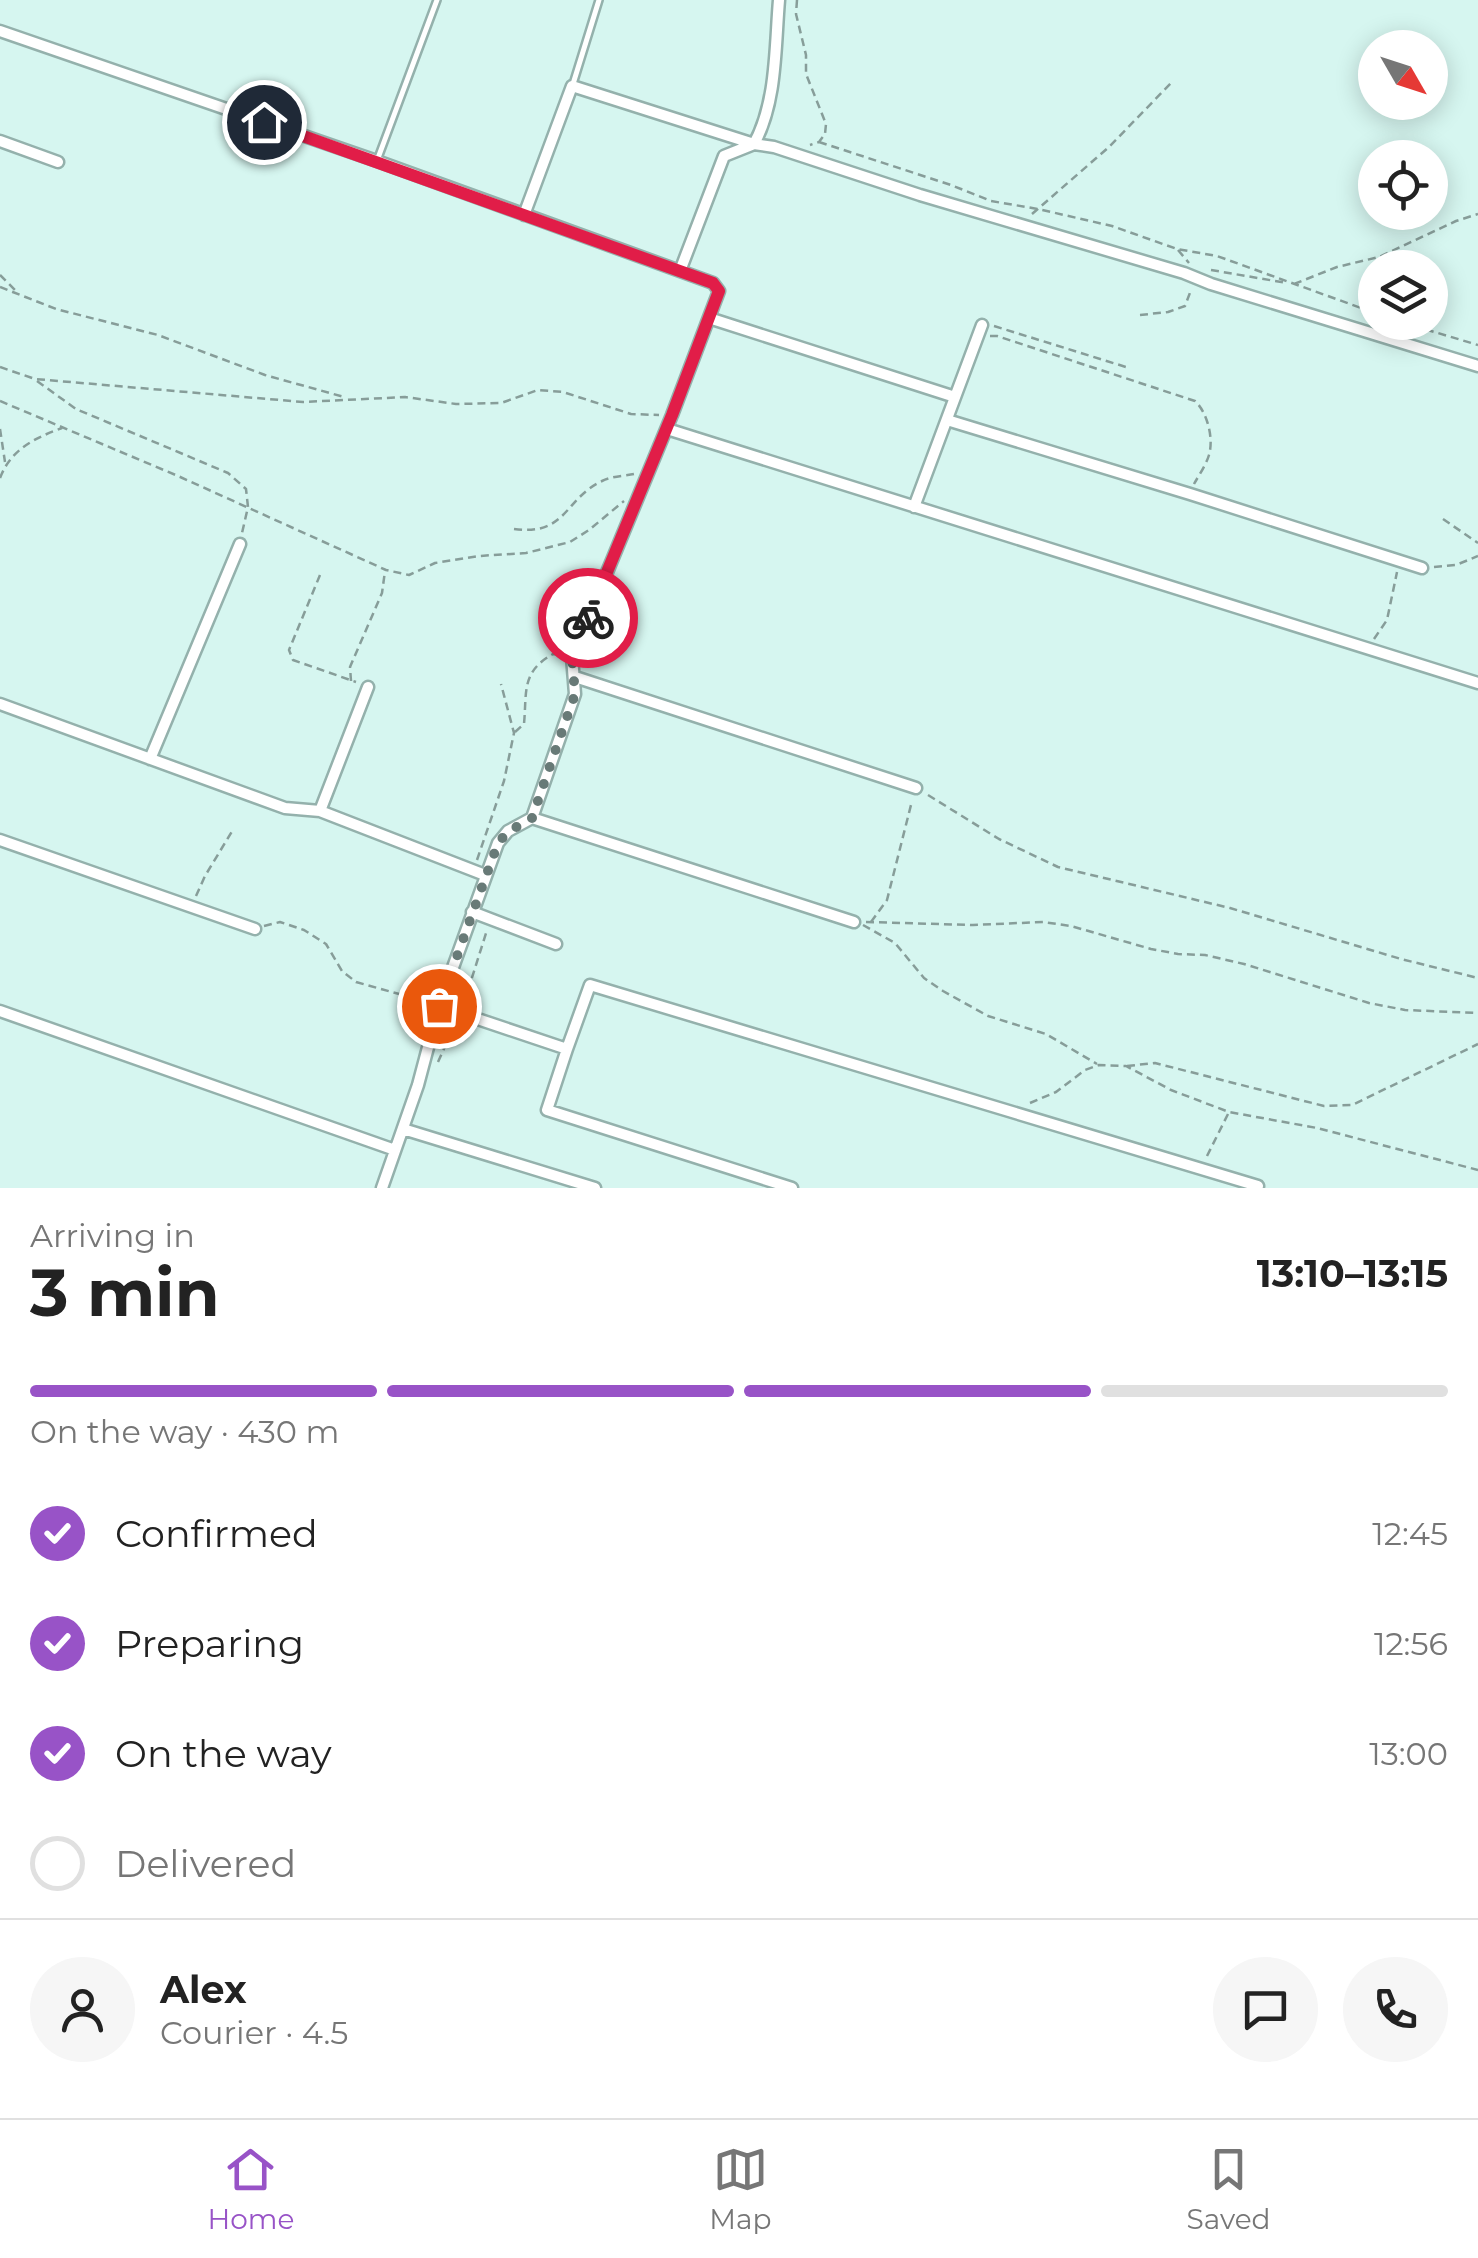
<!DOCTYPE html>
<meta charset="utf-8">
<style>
body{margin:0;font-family:Montserrat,sans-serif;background:#f6f6f6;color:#222;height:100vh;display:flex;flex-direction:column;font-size:38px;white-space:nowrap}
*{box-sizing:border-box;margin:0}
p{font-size:32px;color:#767676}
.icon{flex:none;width:55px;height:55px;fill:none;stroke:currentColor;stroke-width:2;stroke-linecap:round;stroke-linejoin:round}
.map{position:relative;height:1188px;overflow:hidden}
.drawer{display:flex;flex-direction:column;background:#fff;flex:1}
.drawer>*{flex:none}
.needle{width:65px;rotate:129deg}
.controls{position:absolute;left:1358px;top:30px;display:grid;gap:20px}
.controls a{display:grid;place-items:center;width:90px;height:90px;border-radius:50%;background:#fff;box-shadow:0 5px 25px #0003;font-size:50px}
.pin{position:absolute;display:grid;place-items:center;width:85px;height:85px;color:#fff;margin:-42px;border:5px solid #fff;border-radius:50%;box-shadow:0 2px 10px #0007}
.courier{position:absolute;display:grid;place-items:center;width:100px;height:100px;margin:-50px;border:8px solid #e11d48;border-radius:50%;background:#fff;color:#222;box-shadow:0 2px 12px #0007}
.summary em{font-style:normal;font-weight:700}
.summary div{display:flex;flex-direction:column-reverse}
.summary{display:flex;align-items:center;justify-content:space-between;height:170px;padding:0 30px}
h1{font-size:65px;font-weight:700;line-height:75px}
.bar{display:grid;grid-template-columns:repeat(4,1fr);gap:15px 10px;align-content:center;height:120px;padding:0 30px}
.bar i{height:12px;border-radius:8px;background:#e0e0e0}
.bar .current{background:#9853c7}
.bar p{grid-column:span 4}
.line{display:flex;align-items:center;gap:25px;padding:0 30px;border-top:2px solid #e0e0e0}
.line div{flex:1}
.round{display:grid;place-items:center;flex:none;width:105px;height:105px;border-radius:52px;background:#f6f6f6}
ol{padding:0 30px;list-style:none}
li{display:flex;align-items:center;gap:30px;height:110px}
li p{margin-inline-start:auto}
li .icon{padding:10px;border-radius:50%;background:#9853c7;color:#fff;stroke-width:4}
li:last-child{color:#767676}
li i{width:55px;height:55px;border:5px solid #e0e0e0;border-radius:50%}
.tab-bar{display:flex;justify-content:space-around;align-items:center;height:140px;border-top:2px solid #e0e0e0;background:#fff;font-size:28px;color:#767676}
.tab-bar a{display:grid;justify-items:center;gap:5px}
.tab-bar .current{color:#9853c7}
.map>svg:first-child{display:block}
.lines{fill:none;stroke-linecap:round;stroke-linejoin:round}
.service-casing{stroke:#94b1ac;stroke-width:10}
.minor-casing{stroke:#94b1ac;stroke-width:15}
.path{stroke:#879d99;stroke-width:2.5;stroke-dasharray:8 5;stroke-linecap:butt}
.service{stroke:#fff;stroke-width:5}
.minor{stroke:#fff;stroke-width:10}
.done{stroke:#687a77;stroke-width:10;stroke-dasharray:0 18}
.route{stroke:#e11d48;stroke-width:12}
</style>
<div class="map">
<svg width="1478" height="1188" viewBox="0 0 1478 1188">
<rect width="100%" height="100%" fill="#d6f6f0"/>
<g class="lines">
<g class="service-casing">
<path id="service" d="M573 84 599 0
M378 158 437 0"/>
</g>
<g class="minor-casing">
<path id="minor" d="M0 31 377 161 713 283 719 291 672 415 572 657 575 694 532 818 508 831 498 843 439 1006 418 1085 382 1188
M0 141 58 162
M524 215 572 86 754 144C777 102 775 47 779 0
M680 271 724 156 754 144 774 147 920 195 1184 273 1211 284 1478 366
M709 318 955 397
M947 420 1190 494 1422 568
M667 429 1478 683
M914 507 982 325
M575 677 916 788
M0 704 285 808 320 811 485 875
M150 759 240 544
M320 811 368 687
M532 818 854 922
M0 840 255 929
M472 912 556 944
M439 1006 567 1049 590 985 1258 1186
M0 1011 395 1150
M567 1049 547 1110 792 1188
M403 1129 595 1188"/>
</g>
<path class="path" d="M797 0 796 14 806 55V74L826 124 825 134 819 142 810 145
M819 142 951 185 991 201 1038 209 1112 226 1177 249 1217 256 1375 313
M1032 214 1109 147 1171 83
M1178 250 1189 263
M1211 270 1287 283
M0 275 16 291
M1294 284 1337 267 1379 257 1456 221 1478 214
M0 287 56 309 158 335 265 375 344 397
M1140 315 1168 312 1185 306 1191 290
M1401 322 1478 345
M994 326 1126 367
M990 336H997L1195 401C1207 412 1214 438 1209 455 1206 465 1199 475 1194 484
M0 367 35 379 303 402 405 397 456 404 501 403 538 390 563 392 631 414 659 415
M37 381 76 409 228 473 246 489 248 507 242 533
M0 401 178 476 386 570 409 575 435 563 479 556 526 553 570 542 589 530 624 501
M0 429 5 462
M0 478C11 449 35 438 62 428
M1443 519 1478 543
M514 529C567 536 564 499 602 481 612 476 624 476 634 474
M1434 567 1456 565 1478 556
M320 575 289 650 293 660 356 682
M1374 639 1387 620 1397 572
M351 681 350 667 382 593 385 571
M515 732 524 724C527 691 521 672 553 654L560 655
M928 795 999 839 1058 867 1230 908 1401 959 1478 978
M477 860 504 781 514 733 501 684
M196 896 205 876 234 828
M866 922 973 925 1043 922 1071 926 1151 949 1178 954 1205 955 1244 964 1369 1003 1405 1010 1478 1013
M871 922 887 900 912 801
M863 925 895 943 924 978 943 991 988 1016 1046 1034 1097 1064
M264 926 280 922 304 930 326 944 342 971 356 982 428 1002
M464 1003 487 930
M438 1062 455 1024
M1127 1066 1155 1063 1324 1106 1352 1105 1478 1044
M1030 1103 1056 1092 1085 1070 1099 1065 1126 1066 1171 1090 1229 1112 1317 1128 1478 1170
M1207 1156 1228 1114"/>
<use href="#service" class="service"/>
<use href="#minor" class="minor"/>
</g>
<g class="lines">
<path class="done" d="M439 1006 498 843 508 832 532 818 575 694 572 657 588 618"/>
<path class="route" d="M264 122 713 283 719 291 672 415 588 618"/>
</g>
</svg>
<div class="controls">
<a><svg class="needle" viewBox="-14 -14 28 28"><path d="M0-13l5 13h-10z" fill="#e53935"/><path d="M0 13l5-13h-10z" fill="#767676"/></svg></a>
<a><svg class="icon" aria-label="locate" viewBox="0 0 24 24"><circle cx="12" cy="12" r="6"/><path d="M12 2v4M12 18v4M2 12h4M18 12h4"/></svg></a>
<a><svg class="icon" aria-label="layers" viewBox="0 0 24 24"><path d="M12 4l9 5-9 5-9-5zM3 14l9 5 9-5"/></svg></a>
</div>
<div class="pin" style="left:439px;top:1006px;background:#ea580c"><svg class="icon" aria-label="bag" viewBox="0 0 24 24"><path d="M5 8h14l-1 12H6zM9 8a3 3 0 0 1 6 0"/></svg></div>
<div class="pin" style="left:264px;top:122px;background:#1f2937"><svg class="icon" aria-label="home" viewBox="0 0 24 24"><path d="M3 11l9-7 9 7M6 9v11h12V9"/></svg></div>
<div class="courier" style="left:588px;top:618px"><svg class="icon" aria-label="bike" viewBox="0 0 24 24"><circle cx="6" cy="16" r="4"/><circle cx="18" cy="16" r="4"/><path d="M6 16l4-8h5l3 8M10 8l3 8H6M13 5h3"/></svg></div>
</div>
<section class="drawer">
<div class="summary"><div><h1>3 min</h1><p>Arriving in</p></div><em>13:10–13:15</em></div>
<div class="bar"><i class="current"></i><i class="current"></i><i class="current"></i><i></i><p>On the way · 430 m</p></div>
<ol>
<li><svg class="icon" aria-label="check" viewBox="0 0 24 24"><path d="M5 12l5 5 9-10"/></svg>Confirmed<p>12:45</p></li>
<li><svg class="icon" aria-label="check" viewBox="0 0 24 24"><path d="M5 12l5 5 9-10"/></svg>Preparing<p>12:56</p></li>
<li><svg class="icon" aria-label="check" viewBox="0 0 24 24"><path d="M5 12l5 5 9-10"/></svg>On the way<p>13:00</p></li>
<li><i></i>Delivered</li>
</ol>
<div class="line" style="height:180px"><a class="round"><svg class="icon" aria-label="person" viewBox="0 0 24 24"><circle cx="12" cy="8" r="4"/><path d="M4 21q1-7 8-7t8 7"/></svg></a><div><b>Alex</b><p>Courier · 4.5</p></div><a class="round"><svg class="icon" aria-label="chat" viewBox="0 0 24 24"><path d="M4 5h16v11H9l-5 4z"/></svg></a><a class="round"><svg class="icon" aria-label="phone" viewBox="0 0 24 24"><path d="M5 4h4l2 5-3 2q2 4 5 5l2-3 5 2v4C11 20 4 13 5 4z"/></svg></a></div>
</section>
<nav class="tab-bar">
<a class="current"><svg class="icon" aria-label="home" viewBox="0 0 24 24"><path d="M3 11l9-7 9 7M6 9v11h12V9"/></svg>Home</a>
<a><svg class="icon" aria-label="map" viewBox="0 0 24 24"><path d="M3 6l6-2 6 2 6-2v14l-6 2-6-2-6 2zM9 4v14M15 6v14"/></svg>Map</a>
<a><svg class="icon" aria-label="saved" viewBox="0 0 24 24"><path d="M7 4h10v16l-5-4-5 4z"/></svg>Saved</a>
</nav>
